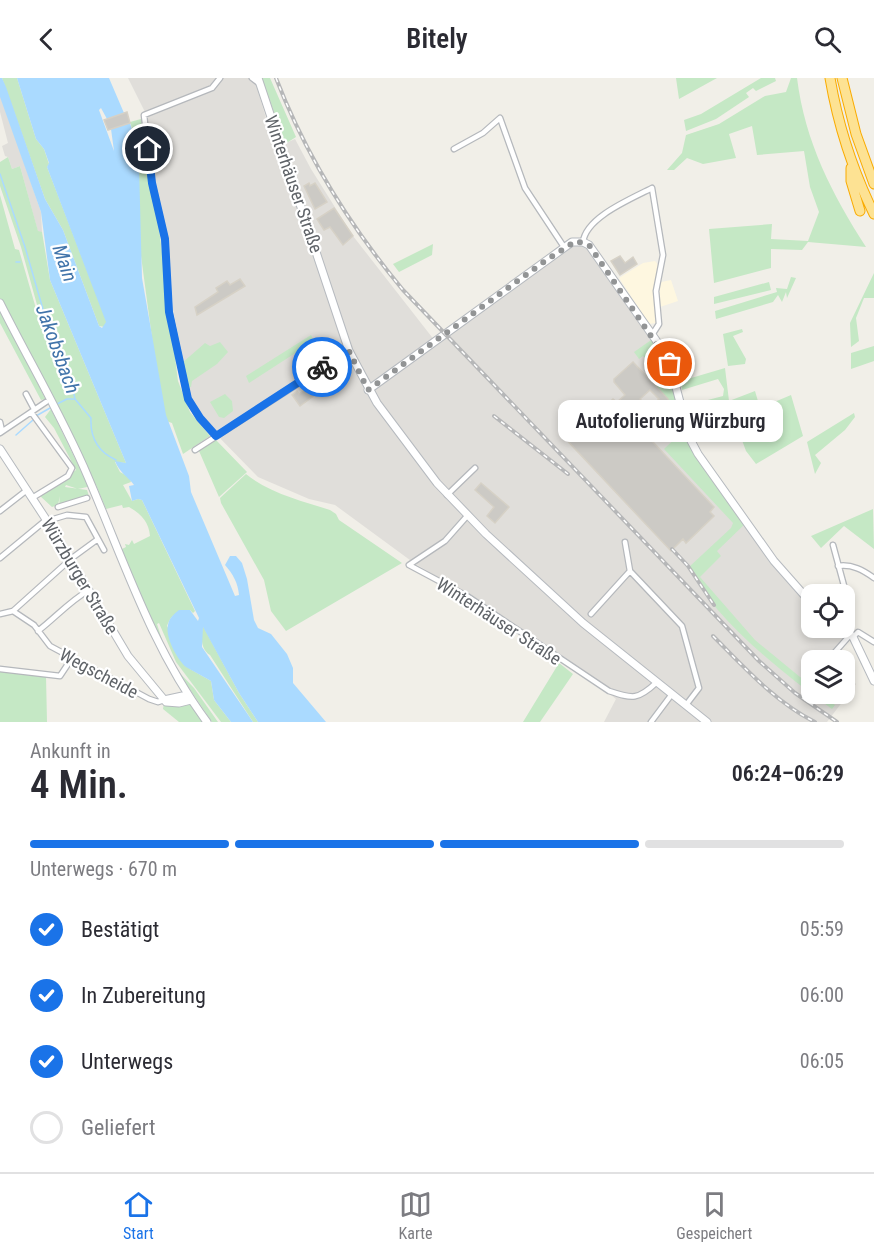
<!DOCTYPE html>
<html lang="de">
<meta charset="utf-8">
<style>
body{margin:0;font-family:"Roboto Condensed",sans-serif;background:#f7f7f7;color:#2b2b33;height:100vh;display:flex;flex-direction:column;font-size:22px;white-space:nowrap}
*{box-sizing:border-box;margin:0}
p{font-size:20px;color:#7c7c81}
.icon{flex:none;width:33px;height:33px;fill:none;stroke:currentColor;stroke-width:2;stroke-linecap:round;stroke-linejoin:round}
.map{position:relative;height:644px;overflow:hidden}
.sheet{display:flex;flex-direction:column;background:#fff;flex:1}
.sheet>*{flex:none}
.buttons{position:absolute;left:801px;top:506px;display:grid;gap:12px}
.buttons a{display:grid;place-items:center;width:54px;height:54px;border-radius:12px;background:#fff;box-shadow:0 3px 9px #0003;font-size:30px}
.pin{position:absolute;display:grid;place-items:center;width:51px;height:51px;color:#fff;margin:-26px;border:3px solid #fff;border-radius:50%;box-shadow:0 2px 6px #0007}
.courier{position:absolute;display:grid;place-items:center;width:60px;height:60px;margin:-30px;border:4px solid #1a73e8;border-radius:50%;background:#fff;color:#222;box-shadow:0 2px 8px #0007}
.bubble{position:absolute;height:42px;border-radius:12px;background:#fff;box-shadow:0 3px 9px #0003;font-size:20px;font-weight:600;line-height:42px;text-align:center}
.summary em{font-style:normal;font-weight:600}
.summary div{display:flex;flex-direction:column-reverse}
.summary{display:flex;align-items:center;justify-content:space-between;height:102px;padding:0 30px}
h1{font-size:39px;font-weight:600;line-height:45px}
.bar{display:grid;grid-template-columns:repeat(4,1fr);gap:9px 6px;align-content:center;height:72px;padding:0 30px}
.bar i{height:8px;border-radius:4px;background:#e1e1e2}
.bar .on{background:#1a73e8}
.bar p{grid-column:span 4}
ol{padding:0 30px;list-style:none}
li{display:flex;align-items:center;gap:18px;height:66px}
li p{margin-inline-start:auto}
li .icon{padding:6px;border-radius:50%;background:#1a73e8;color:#fff;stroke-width:4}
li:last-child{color:#7c7c81}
li i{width:33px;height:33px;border:3px solid #e1e1e2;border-radius:50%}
header{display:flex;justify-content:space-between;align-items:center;height:78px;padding:0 30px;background:#fff;font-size:27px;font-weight:600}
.menu{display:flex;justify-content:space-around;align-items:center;height:84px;border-top:2px solid #e1e1e2;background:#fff;font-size:16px;color:#7c7c81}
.menu a{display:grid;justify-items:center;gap:3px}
.menu .on{color:#1a73e8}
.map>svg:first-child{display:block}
.commercial{fill:#fef7e0}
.industrial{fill:#e0deda}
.green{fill:#c5e8c5}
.water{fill:#aadaff}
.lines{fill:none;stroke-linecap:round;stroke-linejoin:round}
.stream{stroke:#aadaff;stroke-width:1.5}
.building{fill:#cccac5;stroke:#d6d1c6;stroke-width:1.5;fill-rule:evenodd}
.street-casing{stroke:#b5b8bc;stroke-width:7}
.secondary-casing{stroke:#b6babf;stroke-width:9}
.highway-casing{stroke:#f9ab00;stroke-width:11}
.street{stroke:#fff;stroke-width:4.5}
.secondary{stroke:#fff;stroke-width:7}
.highway{stroke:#fde293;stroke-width:9}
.rail-casing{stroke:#b6b7b8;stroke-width:4}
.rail{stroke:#fff;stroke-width:1.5;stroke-dasharray:4.5;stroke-linecap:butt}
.done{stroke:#929495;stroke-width:6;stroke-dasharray:0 10.8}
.route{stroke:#1a73e8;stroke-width:8}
.labels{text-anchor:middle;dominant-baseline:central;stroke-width:4.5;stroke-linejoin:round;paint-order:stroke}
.street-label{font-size:18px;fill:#5f6368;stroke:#fff}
.water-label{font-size:20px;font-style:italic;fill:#4174aa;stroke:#fff}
</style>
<header><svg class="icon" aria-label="back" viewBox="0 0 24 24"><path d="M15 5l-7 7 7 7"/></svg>Bitely<svg class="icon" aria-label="search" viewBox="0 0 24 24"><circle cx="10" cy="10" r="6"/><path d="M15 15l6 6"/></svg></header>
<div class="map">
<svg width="874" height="644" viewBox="0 0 874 644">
<rect width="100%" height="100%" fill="#f1efe8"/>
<path class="commercial" d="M655 183 663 192 661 204 671 202 678 223 660 229 656 245 649 246 619 200 643 185Z"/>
<path class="industrial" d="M128 0H254L275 70 295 61 311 91 353 158 435 263 572 164H583L665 275 689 359 771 484 811 530 812 549H837L844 561 825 582H812V615H844L845 597 856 606 827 644H604L616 621 586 598 490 530 414 485 335 427 309 421 258 399 212 352 191 320 173 232 168 161 155 105 145 34Z
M0 15 41 134 42 154H38L20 88 12 91 8 79 5 78 2 68 8 65 0 34Z"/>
<path class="green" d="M2 0H17L36 61 44 71 49 86 47 89 107 244 105 249 99 248 63 152 45 121Z
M262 0H270L296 59 285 66Z
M676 0H717L679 21Z
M761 0H775L776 3 756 13 753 10 746 15 749 19 716 41 686 53 684 42 701 36Z
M791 0H797C805 64 832 116 866 169L808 164 802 172 771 171V190L714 205 709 151 772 146 771 161 808 163 819 134 810 109 804 73 757 77 752 48 729 56 736 80 703 86 687 80 674 92H667L682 75 686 57 719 46 765 18 786 14Z
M141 41 155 118 178 303 190 334 210 358 183 376 172 345 163 342 135 133 139 74 130 44Z
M8 79 12 91 20 88 38 153 42 154 50 202 126 385 115 384 120 394 129 399 131 404 123 407 132 423 138 421 142 422 195 533 193 535 190 532C177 534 172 535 167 548L190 591 211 603 214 622 231 644H221L176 584 159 545 157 546 166 574 176 591 194 610 218 644H212L166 576 120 472 126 469 125 466 129 467 132 462 134 466 150 458C149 444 141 436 129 429L123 430 122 427 106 431 96 407 78 411 66 407 65 409 87 412 89 418 59 427 60 418 58 427 52 429 39 417 76 392 54 350 45 339 51 331 84 399 90 397 42 298 0 220V117L15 171 19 172 37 234H39L21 169 0 108V84Z
M433 166 432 177 399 194 393 186Z
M874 195V220H864L856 240 859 263 851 269 850 245Z
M791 199 796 200 787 220 786 214 782 224 778 217 773 224 716 241 715 233 777 214 776 210 787 211Z
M769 204 771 212 714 226V219Z
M0 231 45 320V321L41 322 0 245Z
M742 251 743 254 733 258 746 281 745 286 728 288 723 256Z
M311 257 314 263 249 305 246 298Z
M654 260 665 275 689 359 746 445 717 473 721 478 700 499 755 562 811 608 812 615H820L835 627 832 631C792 602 750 569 717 531 706 518 699 503 689 489L731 450 733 445 664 371 682 354 677 349 674 351 670 347 671 345 661 333 668 326V322L654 306 663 298 643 278 639 281 634 274Z
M220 264 228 274 217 286 192 303 191 309 187 308 182 285 205 265 210 268Z
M874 268V283L851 291V275Z
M725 290 729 323 755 313 760 330 791 317 803 358 756 386 746 373 736 346H729L696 364 685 328 723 318 724 311 718 301 682 312 681 303Z
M225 316 232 323 233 333 224 340 219 339 210 324Z
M854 335 855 339 845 352 815 377 821 385 815 396 807 364Z
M215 361 247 394 219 419 199 373Z
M246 396C269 415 302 423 330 432L336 436 339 442 402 485 286 553 271 533 264 502 221 425 220 420Z
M873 431 874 471 844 448 821 470 811 458Z
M203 548 239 615 258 644H253L210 577C200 571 201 557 203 548Z
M559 585 573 596 540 644H523Z
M0 593 46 598 47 644H0Z
M164 625H190L204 644H179L163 631Z"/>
<path class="water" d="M0 0H2L6 9 45 121 63 152 99 248 102 250 106 244 47 89 49 85 44 71 36 61 17 0H109L124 35 107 41 101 30 99 32 114 73 111 51 130 45 138 72 139 88 142 200 166 337 189 398 191 414 235 518 239 517C238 505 233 496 225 487L230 478H236L242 485 247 501 254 542 258 550 271 556 287 576 293 590V605L326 644H258L239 615 203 549 202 569 253 644H231L214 622 211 603C203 598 194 594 186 589 177 581 165 559 168 547 169 540 174 536 179 532H190L198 543 199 540 142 422 138 421 132 423 129 408 134 407C128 399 119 394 115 383L126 385 50 202 41 134 0 19Z"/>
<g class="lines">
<path class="stream" d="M0 96 25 169 49 252 71 302 75 321 91 340C90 359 98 374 116 382
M16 184H20
M57 326 67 321H75
M36 338 50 330
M16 357 33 342"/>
</g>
<path class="building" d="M127 34 130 45 108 52 104 42Z
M309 105 310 108 315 105 327 124 315 131 304 108Z
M334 130 353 158 343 167 330 149 324 152 317 141Z
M620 178 625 185 633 179 637 186 620 197 611 183Z
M240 201 245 208 197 237 195 229 218 214 216 210 227 203 230 207Z
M633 284 668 321V326L652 341 646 339 637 347 714 429 710 434 714 438 686 465 683 461 671 473 561 356 571 348 578 355 613 321 617 324 625 317 614 304V301ZM650 312 659 321 649 330 640 321Z
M321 300 328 301 327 308 300 328 292 317 297 313 299 316Z
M481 405 509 429 495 445 487 438 494 429 475 412Z"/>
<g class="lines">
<g class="street-casing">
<path id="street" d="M252 0 260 6
M454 71 483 55 500 40 525 110 564 169
M583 164C586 139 631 121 652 110L663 177 656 213 659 246 652 257
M26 316 34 331
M31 334 72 390 68 398 32 420
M0 344 2 353
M0 355 46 324
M216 358 200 341 188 321 169 233 165 161 152 105 144 37 212 10 220 0
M195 372 349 273
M447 417 475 390
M58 429 87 420
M0 433 27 412
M468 437 445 463 409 487 467 518 609 613C633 621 638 622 657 604
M47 443 67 437 86 439 104 472
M625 464 630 493 682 548 699 610 686 627
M0 480 46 442
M838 488C852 486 863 492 874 500
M13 533 34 547 50 568 149 621 158 624 164 622
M0 536 13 533 72 480 98 461
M591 536 630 493
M38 553C56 539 70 523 89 512
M853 559 858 554 874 564
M828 582 851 556 846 515 833 467
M0 591 60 598 72 580
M651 644 672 616"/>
</g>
<g class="secondary-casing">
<path id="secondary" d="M258 0 349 273 377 325 437 405 486 456 583 545 707 644
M0 225C29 283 63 340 88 399 124 483 152 570 207 644
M368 312 572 164H583L589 167 665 275 670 286 689 359 698 376 774 483 812 526
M0 371 53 452 128 578 166 624 179 625 191 622
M843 549 853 559 874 603
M164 622 187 617"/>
</g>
<g class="highway-casing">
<path id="highway" d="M830 0C838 47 853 93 874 136
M842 0 856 56 874 106
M851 90V103L860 133"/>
</g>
<use href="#street" class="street"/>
<use href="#secondary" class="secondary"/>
<use href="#highway" class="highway"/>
<g class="rail-casing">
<path id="rail" d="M276 0C306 78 350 148 403 212L759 583 795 615 837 644
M494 338 568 396
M672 471 688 488 714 527
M713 558C744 589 775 624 815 644"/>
</g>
<use href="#rail" class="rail"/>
</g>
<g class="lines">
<path class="done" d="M322 289 349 273 368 312 545 183 576 163 589 167 670 286"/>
<path class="route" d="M148 71 152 105 165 161 169 234 188 321 200 340 216 358 322 289"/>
</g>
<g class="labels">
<g class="street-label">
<text transform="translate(294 106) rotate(71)">Winterhäuser Straße</text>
<text transform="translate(80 498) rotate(59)">Würzburger Straße</text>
<text transform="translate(499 543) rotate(33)">Winterhäuser Straße</text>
<text transform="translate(99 595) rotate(28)">Wegscheide</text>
</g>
<g class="water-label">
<text transform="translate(65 185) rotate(71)">Main</text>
<text transform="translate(58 271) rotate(70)">Jakobsbach</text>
</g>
</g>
</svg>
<div class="buttons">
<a><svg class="icon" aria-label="locate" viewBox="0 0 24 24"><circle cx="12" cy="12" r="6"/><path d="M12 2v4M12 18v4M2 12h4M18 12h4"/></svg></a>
<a><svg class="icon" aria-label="layers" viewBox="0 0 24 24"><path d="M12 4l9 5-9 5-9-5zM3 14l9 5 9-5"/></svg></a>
</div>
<div class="pin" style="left:670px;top:286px;background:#ea580c"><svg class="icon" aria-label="bag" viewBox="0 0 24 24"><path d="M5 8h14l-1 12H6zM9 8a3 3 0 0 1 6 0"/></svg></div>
<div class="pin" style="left:148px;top:71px;background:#1f2937"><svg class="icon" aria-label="home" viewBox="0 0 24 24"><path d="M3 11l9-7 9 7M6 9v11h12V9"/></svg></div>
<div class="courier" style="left:322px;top:289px"><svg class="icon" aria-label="bike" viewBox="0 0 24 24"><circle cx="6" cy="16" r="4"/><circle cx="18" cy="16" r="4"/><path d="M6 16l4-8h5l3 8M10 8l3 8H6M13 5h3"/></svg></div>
<div class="bubble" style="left:558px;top:322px;width:225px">Autofolierung Würzburg</div>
</div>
<section class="sheet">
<div class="summary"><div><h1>4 Min.</h1><p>Ankunft in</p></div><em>06:24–06:29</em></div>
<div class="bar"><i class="on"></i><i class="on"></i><i class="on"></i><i></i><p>Unterwegs · 670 m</p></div>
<ol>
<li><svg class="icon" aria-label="check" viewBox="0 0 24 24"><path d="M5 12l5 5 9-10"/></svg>Bestätigt<p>05:59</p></li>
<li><svg class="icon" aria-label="check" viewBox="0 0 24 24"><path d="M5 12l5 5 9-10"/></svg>In Zubereitung<p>06:00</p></li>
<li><svg class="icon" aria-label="check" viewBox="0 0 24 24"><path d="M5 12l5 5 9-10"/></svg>Unterwegs<p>06:05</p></li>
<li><i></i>Geliefert</li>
</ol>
</section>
<nav class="menu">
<a class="on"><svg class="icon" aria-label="home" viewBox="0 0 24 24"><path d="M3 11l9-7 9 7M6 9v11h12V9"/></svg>Start</a>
<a><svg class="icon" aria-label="map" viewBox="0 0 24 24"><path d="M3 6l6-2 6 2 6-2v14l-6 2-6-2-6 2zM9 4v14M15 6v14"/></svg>Karte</a>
<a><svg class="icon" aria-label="saved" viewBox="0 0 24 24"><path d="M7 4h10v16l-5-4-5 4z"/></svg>Gespeichert</a>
</nav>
